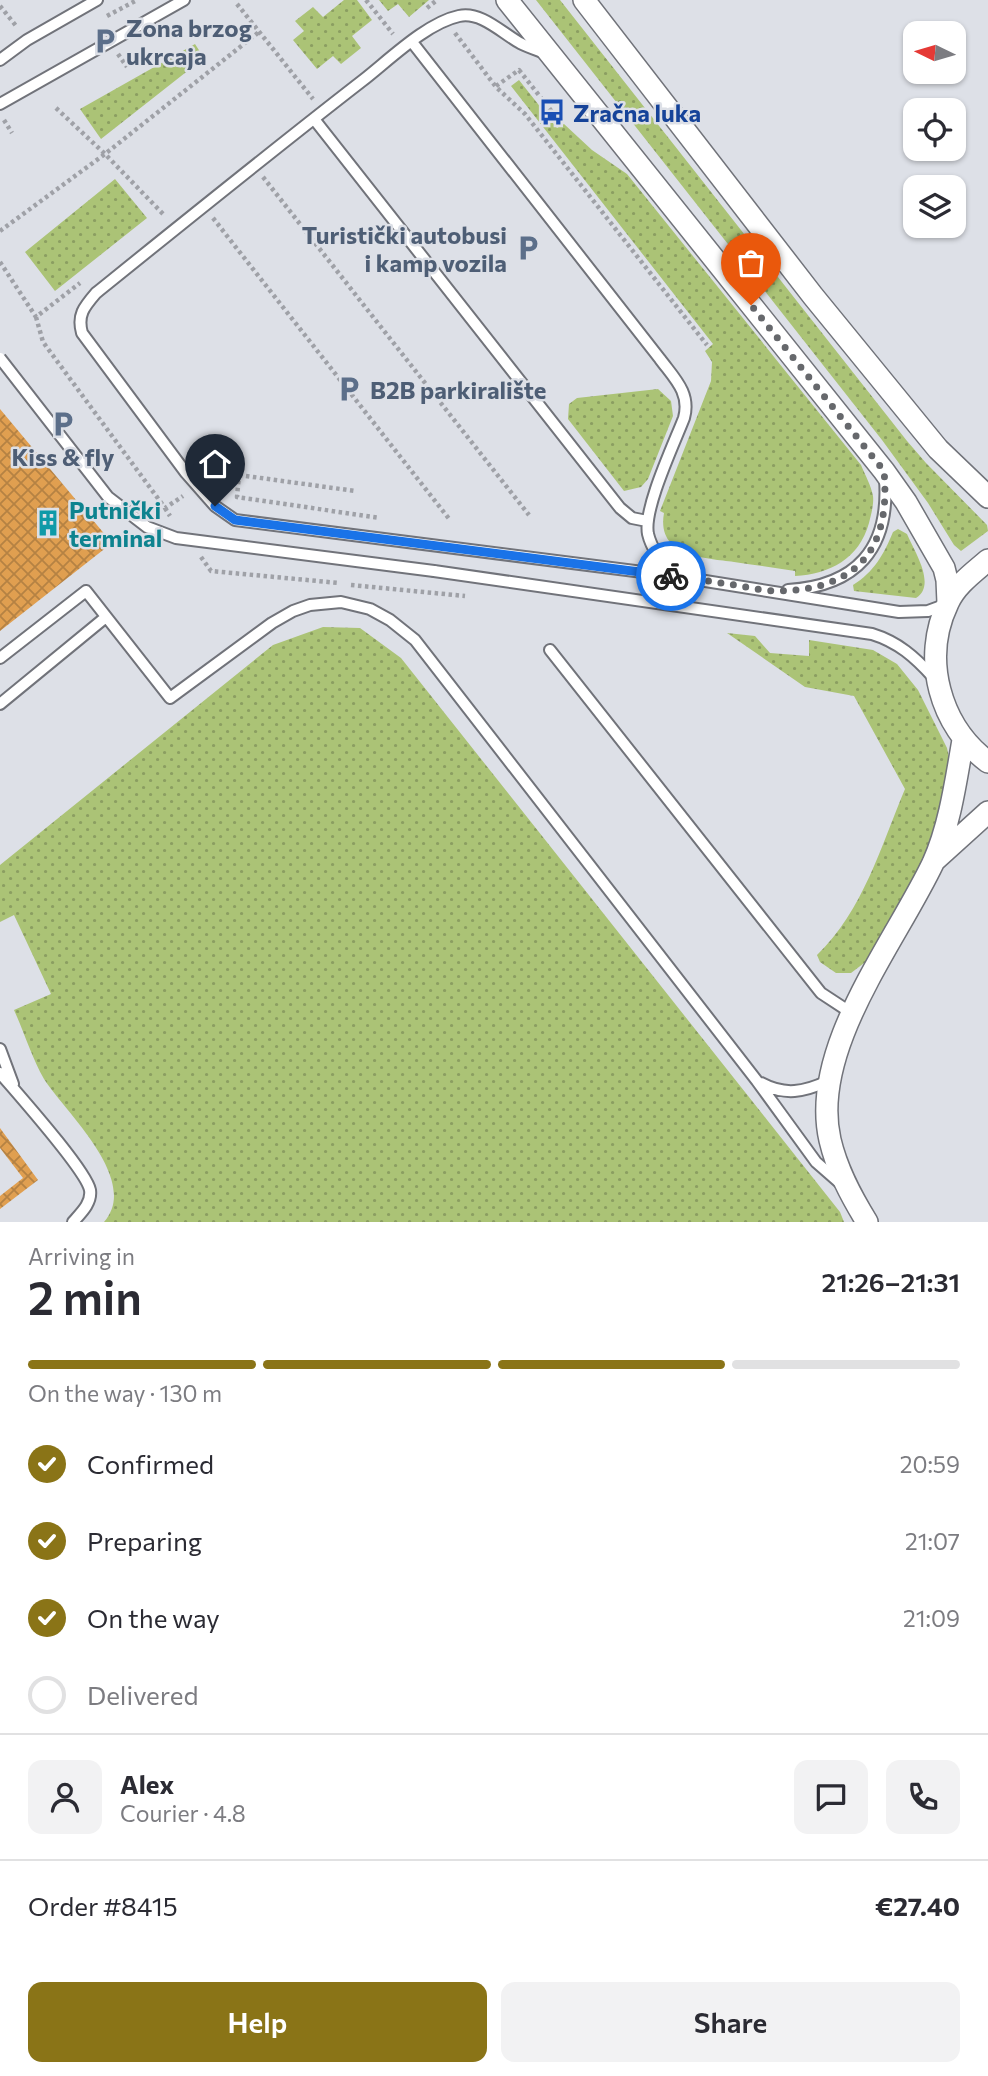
<!DOCTYPE html>
<meta charset="utf-8">
<style>
body{margin:0;font-family:Commissioner,sans-serif;background:#f2f2f3;color:#2b2b33;height:100vh;display:flex;flex-direction:column;font-size:26px;white-space:nowrap}
*{box-sizing:border-box;margin:0}
p{font-size:23px;color:#7c7c81}
.icon{flex:none;width:38px;height:38px;fill:none;stroke:currentColor;stroke-width:2;stroke-linecap:round;stroke-linejoin:round}
.map{position:relative;height:1222px;overflow:hidden}
.panel{display:flex;flex-direction:column;background:#fff;flex:1}
.panel>*{flex:none}
.needle{width:46px;rotate:275deg}
.tools{position:absolute;left:903px;top:21px;display:grid;gap:14px}
.tools a{display:grid;place-items:center;width:63px;height:63px;border-radius:14px;background:#fff;box-shadow:0 2px 5px #0004;font-size:35px}
.pin{position:absolute;display:grid;place-items:center;width:60px;height:60px;color:#fff;margin:-72px -30px;border-radius:50% 50% 50% 0;rotate:-45deg;box-shadow:0 0 7px #0007}
.pin .icon{rotate:45deg}
.courier{position:absolute;display:grid;place-items:center;width:70px;height:70px;margin:-35px;border:5px solid #1a73e8;border-radius:50%;background:#fff;color:#222;box-shadow:0 2px 9px #0007}
.overview em{font-style:normal;font-weight:600}
.overview div{display:flex;flex-direction:column-reverse}
.overview{display:flex;align-items:center;justify-content:space-between;height:119px;padding:0 28px}
h1{font-size:46px;font-weight:600;line-height:52px}
.bar{display:grid;grid-template-columns:repeat(4,1fr);gap:10px 7px;align-content:center;height:84px;padding:0 28px}
.bar i{height:9px;border-radius:5px;background:#e1e1e2}
.bar .current{background:#8a7417}
.bar p{grid-column:span 4}
.line{display:flex;align-items:center;gap:18px;padding:0 28px;border-top:2px solid #e1e1e2}
.line div{flex:1}
.round{display:grid;place-items:center;flex:none;width:74px;height:74px;border-radius:14px;background:#f2f2f3}
ol{padding:0 28px;list-style:none}
li{display:flex;align-items:center;gap:21px;height:77px}
li p{margin-inline-start:auto}
li .icon{padding:7px;border-radius:50%;background:#8a7417;color:#fff;stroke-width:4}
li:last-child{color:#7c7c81}
li i{width:38px;height:38px;border:4px solid #e1e1e2;border-radius:50%}
.button{display:flex;gap:14px;margin-top:auto;padding:14px 28px}
.button a{flex:1;height:80px;border-radius:14px;background:#8a7417;color:#fff;font-size:28px;font-weight:600;line-height:80px;text-align:center}
.button a+a{background:#f2f2f3;color:#2b2b33}
.map>svg:first-child{display:block}
.grass{fill:url(#grass-dots)}
.building{fill:url(#building-cross-hatch)}
.lines{fill:none;stroke-linecap:round;stroke-linejoin:round}
.service-casing{stroke:#71737a;stroke-width:14}
.minor-casing{stroke:#71737a;stroke-width:24}
.path{stroke:#9fa1a7;stroke-width:4.5;stroke-dasharray:3.5 3.5;stroke-linecap:butt}
.service{stroke:#fff;stroke-width:10}
.minor{stroke:#fff;stroke-width:21}
.service-bridge-casing{stroke:#71737a;stroke-width:14;stroke-linecap:butt}
.service-bridge{stroke:#fff;stroke-width:10}
.done{stroke:#66686c;stroke-width:7;stroke-dasharray:0 12.6}
.route{stroke:#1a73e8;stroke-width:9}
.labels{text-anchor:middle;dominant-baseline:central;stroke-width:5;stroke-linejoin:round;paint-order:stroke}
.service-label{font-size:24px;font-weight:bold;fill:#4e5e75;stroke:#dde0e7;text-anchor:start}
.transit-label{font-size:24px;font-weight:bold;fill:#164399;stroke:#dde0e7;text-anchor:start}
.culture-label{font-size:24px;font-weight:bold;fill:#0d838f;stroke:#dde0e7;text-anchor:start}
</style>
<div class="map">
<svg width="988" height="1222" viewBox="0 0 988 1222">
<defs>
<pattern id="grass-dots" width="8" height="8" patternUnits="userSpaceOnUse" patternTransform="scale(1.75)"><rect width="8" height="8" fill="#abc376"/><path d="M2 2h.1M6 6h.1" fill="none" stroke="#8b9e61" stroke-width="1.8" stroke-linecap="round"/></pattern>
<pattern id="building-cross-hatch" width="8" height="8" patternUnits="userSpaceOnUse" patternTransform="scale(1.75)"><rect width="8" height="8" fill="#e09f50"/><path d="M0 0l8 8M0 8l8-8" fill="none" stroke="#b58243"/></pattern>
</defs>
<rect width="100%" height="100%" fill="#dde0e7"/>
<path class="grass" d="M344 0H357L372 20 352 36 361 48 341 64 333 56 317 69 293 40 304 31 295 21 313 7 323 17Z
M379 0H429L409 17 398 4 388 11Z
M536 0H560L907 441 926 463 987 525 988 531 961 551 954 545 928 503 882 440Z
M195 44 204 58 101 139 80 109Z
M519 80 557 128 564 124 592 150 627 174 861 465C865 475 871 485 873 496 874 504 871 515 869 523 859 559 830 574 795 576V571C775 568 755 565 734 562 705 558 656 557 664 513L660 511 711 381 712 362 705 351 713 344 511 86Z
M115 179 147 218 55 291 25 252Z
M658 389 671 401 673 416 648 479 641 487 624 491 568 419 569 404 577 398Z
M898 529 907 534C914 551 937 585 916 598L854 591 853 585C874 572 884 554 893 532Z
M323 627 360 628 401 658 840 1212 844 1222H104C141 1180 65 1112 44 1079 32 1058 24 1032 14 1010L51 994 14 915 0 922V865L273 645Z
M727 633 755 636 770 653 809 656V640L873 650 897 664 918 690 947 748 951 767 929 857 872 957 851 973H836L820 962 817 955C863 911 881 846 905 789L854 696 805 687Z"/>
<path class="building" d="M0 409 112 543 0 631Z
M0 1128 38 1180 0 1209V1196L23 1178 0 1148Z"/>
<g class="lines">
<g class="service-casing">
<path id="service" d="M412 42 660 359C674 378 691 393 684 418 674 444 643 509 648 534 652 551 664 564 674 576
M545 53C537 50 528 47 520 43 502 33 481 11 459 16 426 23 388 61 362 81 273 150 184 222 96 293 84 307 77 315 82 333L186 473 215 506 235 520 674 576 899 612 928 611 947 604
M0 60 27 40 97 0
M0 104 184 0
M314 119 620 508 632 518 647 521
M434 571 872 634C898 642 915 657 933 677
M788 590C856 586 890 549 885 479
M550 650 821 993 853 1014
M0 658 86 591 170 698 272 623 293 611 310 605 341 602 370 609 390 620 415 640 757 1081 816 1162 840 1183
M0 704 106 617
M0 1049 13 1084
M0 1073C17 1093 86 1170 90 1190 92 1203 81 1213 73 1222
M761 1083C785 1096 804 1092 828 1081"/>
</g>
<g class="minor-casing">
<path id="minor" d="M507 0 884 471 906 502 944 568 947 580 948 603
M584 0 813 296 938 449 988 497
M988 560C973 573 956 585 948 603 921 659 940 726 988 762
M935 860 988 812
M867 1222C851 1196 837 1170 830 1140 809 1049 895 943 933 863 950 825 956 780 963 740"/>
</g>
<path class="path" d="M366 0 393 34
M237 4 313 99
M0 6 17 27
M427 8 437 0
M107 16 137 0
M455 33 496 87 525 114 707 345
M118 54 127 67
M496 86 519 70 560 122
M56 108 105 154 165 216
M4 120 12 133
M263 177 529 515
M213 218 450 520
M0 231 105 154 259 32
M0 262 36 317 80 283
M36 317 43 342 165 508 183 496
M239 475 355 491
M211 476 226 464 239 475 237 497 380 518
M165 508 170 516
M201 557 211 571 339 583
M351 585 465 596"/>
<use href="#service" class="service"/>
<use href="#minor" class="minor"/>
<g class="service-bridge-casing">
<path id="service-bridge" d="M0 358 108 497 147 527 176 538 434 571"/>
</g>
<use href="#service-bridge" class="service-bridge"/>
</g>
<g class="lines">
<path class="done" d="M671 576C694 579 717 582 740 586 752 588 765 591 777 591 858 590 891 549 884 471L751 305"/>
<path class="route" d="M215 506 235 520 671 576"/>
</g>
<defs>
<g id="parking-bare" transform="scale(2.1)"><path d="M-3.5-5.5H1a3.5 3.5 0 0 1 0 7H-1V5.5H-3.5ZM-1-3.4V-.6H.8a1.4 1.4 0 0 0 0-2.8Z" fill="#5c6f8a" stroke="#dde0e7" stroke-width="2.5" paint-order="stroke"/></g>
<g id="bus-bare" transform="scale(2.1)"><path d="M-5-6H5V4H4V6H2V4H-2V6H-4V4H-5ZM-3.5-4V0h7V-4ZM-3.5 1.2v1.5H-2V1.2ZM2 1.2v1.5H3.5V1.2Z" fill="#1a4fb4" stroke="#dde0e7" stroke-width="2.5" paint-order="stroke"/></g>
<g id="building-bare" transform="scale(2.1)"><path d="M-4-6H4V6H1V3H-1V6H-4ZM-2.5-4.3h1.7v1.8h-1.7ZM.8-4.3h1.7v1.8H.8ZM-2.5-1h1.7V.8h-1.7ZM.8-1h1.7V.8H.8Z" fill="#0f9aa8" stroke="#dde0e7" stroke-width="2.5" paint-order="stroke"/></g>
</defs>
<g fill-rule="evenodd">
<use href="#parking-bare" x="105" y="41"/>
<use href="#bus-bare" x="552" y="112"/>
<use href="#parking-bare" x="528" y="248"/>
<use href="#parking-bare" x="349" y="389"/>
<use href="#parking-bare" x="63" y="424"/>
<use href="#building-bare" x="48" y="523"/>
</g>
<g class="labels">
<g class="service-label">
<text x="126" y="27">Zona brzog<tspan x="126" dy="28">ukrcaja</tspan></text>
<text x="507" y="234" text-anchor="end">Turistički autobusi<tspan x="507" dy="28">i kamp vozila</tspan></text>
<text x="370" y="389">B2B parkiralište</text>
<text x="63" y="456" text-anchor="middle">Kiss &amp; fly</text>
</g>
<g class="transit-label">
<text x="573" y="112">Zračna luka</text>
</g>
<g class="culture-label">
<text x="69" y="509">Putnički<tspan x="69" dy="28">terminal</tspan></text>
</g>
</g>
</svg>
<div class="tools">
<a><svg class="needle" viewBox="-14 -14 28 28"><path d="M0-13l5 13h-10z" fill="#e53935"/><path d="M0 13l5-13h-10z" fill="#7c7c81"/></svg></a>
<a><svg class="icon" aria-label="locate" viewBox="0 0 24 24"><circle cx="12" cy="12" r="6"/><path d="M12 2v4M12 18v4M2 12h4M18 12h4"/></svg></a>
<a><svg class="icon" aria-label="layers" viewBox="0 0 24 24"><path d="M12 4l9 5-9 5-9-5zM3 14l9 5 9-5"/></svg></a>
</div>
<div class="pin" style="left:751px;top:305px;background:#ea580c"><svg class="icon" aria-label="bag" viewBox="0 0 24 24"><path d="M5 8h14l-1 12H6zM9 8a3 3 0 0 1 6 0"/></svg></div>
<div class="pin" style="left:215px;top:506px;background:#1f2937"><svg class="icon" aria-label="home" viewBox="0 0 24 24"><path d="M3 11l9-7 9 7M6 9v11h12V9"/></svg></div>
<div class="courier" style="left:671px;top:576px"><svg class="icon" aria-label="bike" viewBox="0 0 24 24"><circle cx="6" cy="16" r="4"/><circle cx="18" cy="16" r="4"/><path d="M6 16l4-8h5l3 8M10 8l3 8H6M13 5h3"/></svg></div>
</div>
<section class="panel">
<div class="overview"><div><h1>2 min</h1><p>Arriving in</p></div><em>21:26–21:31</em></div>
<div class="bar"><i class="current"></i><i class="current"></i><i class="current"></i><i></i><p>On the way · 130 m</p></div>
<ol>
<li><svg class="icon" aria-label="check" viewBox="0 0 24 24"><path d="M5 12l5 5 9-10"/></svg>Confirmed<p>20:59</p></li>
<li><svg class="icon" aria-label="check" viewBox="0 0 24 24"><path d="M5 12l5 5 9-10"/></svg>Preparing<p>21:07</p></li>
<li><svg class="icon" aria-label="check" viewBox="0 0 24 24"><path d="M5 12l5 5 9-10"/></svg>On the way<p>21:09</p></li>
<li><i></i>Delivered</li>
</ol>
<div class="line" style="height:126px"><a class="round"><svg class="icon" aria-label="person" viewBox="0 0 24 24"><circle cx="12" cy="8" r="4"/><path d="M4 21q1-7 8-7t8 7"/></svg></a><div><b>Alex</b><p>Courier · 4.8</p></div><a class="round"><svg class="icon" aria-label="chat" viewBox="0 0 24 24"><path d="M4 5h16v11H9l-5 4z"/></svg></a><a class="round"><svg class="icon" aria-label="phone" viewBox="0 0 24 24"><path d="M5 4h4l2 5-3 2q2 4 5 5l2-3 5 2v4C11 20 4 13 5 4z"/></svg></a></div>
<div class="line" style="height:91px"><div>Order #8415</div><b>€27.40</b></div>
<div class="button"><a>Help</a><a>Share</a></div>
</section>
